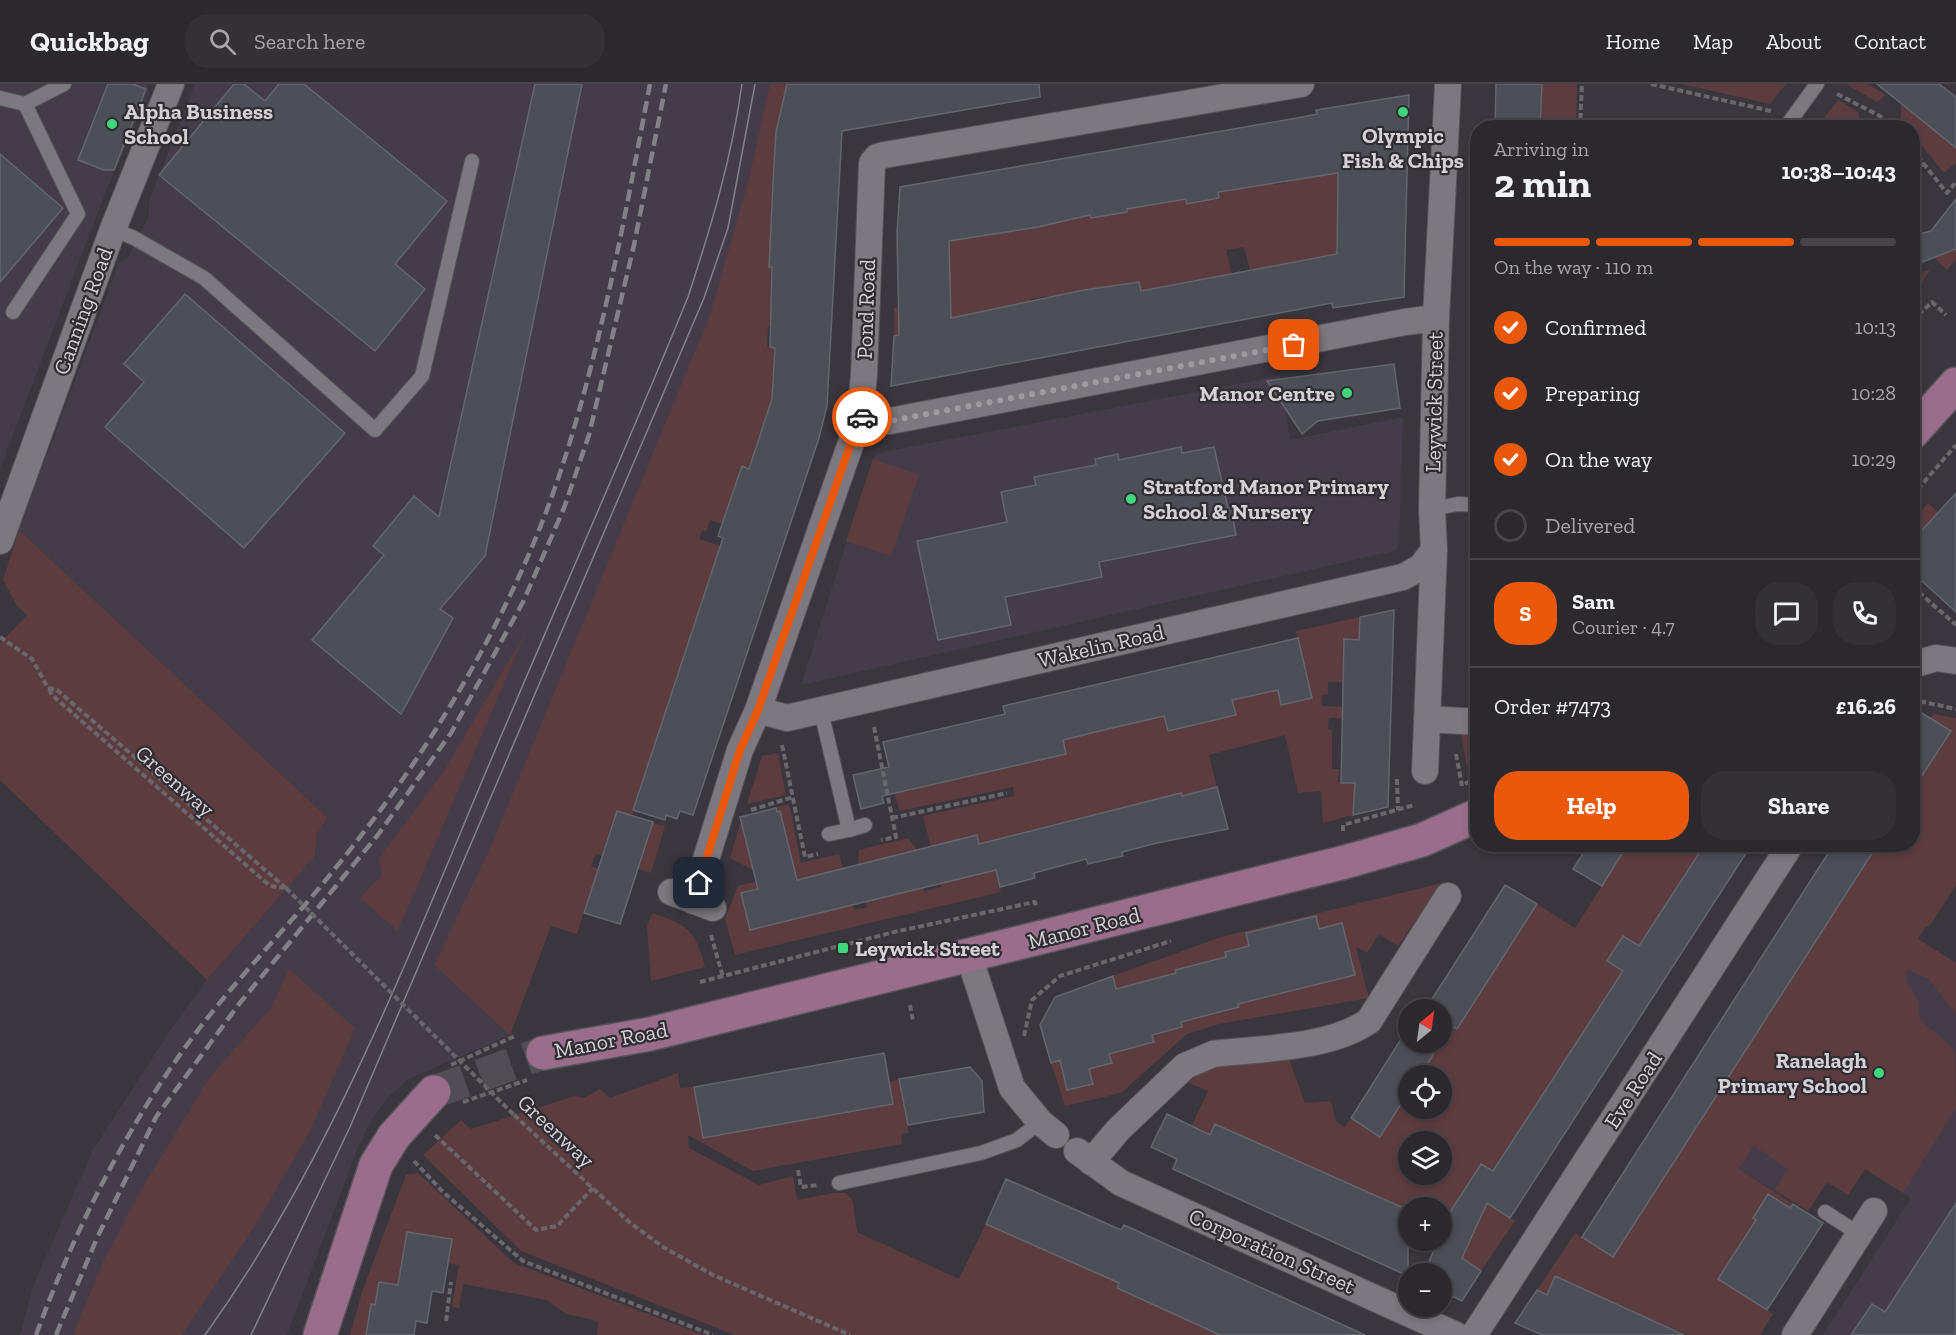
<!DOCTYPE html>
<meta charset="utf-8">
<style>
body{margin:0;font-family:"Zilla Slab",serif;background:#333036;color:#f1f3f6;height:100vh;display:flex;flex-direction:column;font-size:22px;white-space:nowrap}
*{box-sizing:border-box;margin:0}
p{font-size:20px;color:#a6a6aa}
.icon{flex:none;width:33px;height:33px;fill:none;stroke:currentColor;stroke-width:2;stroke-linecap:round;stroke-linejoin:round}
.map{position:relative;flex:1;overflow:hidden}
.details{position:absolute;left:1470px;top:36px;width:450px;height:732px;display:flex;flex-direction:column;background:#2b282e;border-radius:24px;box-shadow:0 3px 9px #0003,0 0 0 2px #47444a}
.details>*{flex:none}
.needle{width:39px;rotate:29deg}
.controls{position:absolute;left:1398px;top:915px;display:grid;gap:12px}
.controls a{display:grid;place-items:center;width:54px;height:54px;border-radius:50%;background:#2b282e;box-shadow:0 3px 9px #0003,0 0 0 2px #47444a;font-size:30px}
.pin{position:absolute;display:grid;place-items:center;width:51px;height:51px;color:#fff;margin:-26px;border-radius:12px;box-shadow:0 3px 9px #0006}
.courier{position:absolute;display:grid;place-items:center;width:60px;height:60px;margin:-30px;border:4px solid #ea580c;border-radius:50%;background:#fff;color:#222;box-shadow:0 2px 8px #0007}
.summary em{font-style:normal;font-weight:700}
.summary div{display:flex;flex-direction:column-reverse}
.summary{display:flex;align-items:center;justify-content:space-between;height:102px;padding:0 24px}
h1{font-size:39px;font-weight:700;line-height:45px}
.bar{display:grid;grid-template-columns:repeat(4,1fr);gap:9px 6px;align-content:center;height:72px;padding:0 24px}
.bar i{height:8px;border-radius:4px;background:#47444a}
.bar .active{background:#ea580c}
.bar p{grid-column:span 4}
.line{display:flex;align-items:center;gap:15px;padding:0 24px;border-top:2px solid #47444a}
.line div{flex:1}
.round{display:grid;place-items:center;flex:none;width:63px;height:63px;border-radius:24px;background:#333036}
ol{padding:0 24px;list-style:none}
li{display:flex;align-items:center;gap:18px;height:66px}
li p{margin-inline-start:auto}
li .icon{padding:6px;border-radius:50%;background:#ea580c;color:#fff;stroke-width:4}
li:last-child{color:#a6a6aa}
li i{width:33px;height:33px;border:3px solid #47444a;border-radius:50%}
.action{display:flex;gap:12px;margin-top:auto;padding:12px 24px}
.action a{flex:1;height:69px;border-radius:24px;background:#ea580c;color:#fff;font-size:24px;font-weight:700;line-height:69px;text-align:center}
.action a+a{background:#333036;color:#f1f3f6}
header{display:flex;align-items:center;gap:36px;box-sizing:border-box;height:84px;padding:0 30px;background:#2b282e;border-bottom:2px solid #47444a}
header strong{font-size:28px}
nav{display:flex;gap:33px;margin-inline-start:auto;font-size:21px}
.search{width:420px;height:54px;background:#333036;display:flex;align-items:center;gap:15px;box-sizing:border-box;padding:0 21px;border-radius:24px;color:#a6a6aa;font-size:22px}
.map>svg:first-child{display:block}
.built{fill:#443d49}
.green{fill:#5d3c3f;fill-rule:evenodd}
.building{fill:#4d4f57;stroke:#64666e;stroke-width:1.5;fill-rule:evenodd}
.lines{fill:none;stroke-linecap:round;stroke-linejoin:round}
.primary-tunnel{stroke:#504d54;stroke-width:33;stroke-dasharray:33 16;stroke-linecap:butt}
.service-casing{stroke:#565358;stroke-width:16}
.minor-casing{stroke:#565358;stroke-width:28}
.primary-casing{stroke:#565358;stroke-width:36}
.path{stroke:#69666c;stroke-width:4;stroke-dasharray:6 3;stroke-linecap:butt}
.service{stroke:#7c787f;stroke-width:14}
.minor{stroke:#7c787f;stroke-width:26}
.primary{stroke:#9b6d8d;stroke-width:33}
.tram{stroke:#838187;stroke-width:1.5}
.rail{stroke:#838187;stroke-width:4.5;stroke-dasharray:12 6;stroke-linecap:butt}
.path-bridge{stroke:#69666c;stroke-width:4;stroke-dasharray:6 3;stroke-linecap:butt}
.done{stroke:#9d9ba0;stroke-width:6;stroke-dasharray:0 10.8}
.route{stroke:#ea580c;stroke-width:8}
.poi-dot{fill:#40d77c;stroke:#2f2c32;stroke-width:2}
.labels{text-anchor:middle;dominant-baseline:central;stroke-width:4.5;stroke-linejoin:round;paint-order:stroke}
.poi-label{font-size:22px;font-weight:bold;fill:#d3d1d5;stroke:#2f2c32;text-anchor:start}
.street-label{font-size:22px;fill:#d3d1d5;stroke:#2f2c32}
</style>
<header>
<strong>Quickbag</strong>
<div class="search"><svg class="icon" aria-label="search" viewBox="0 0 24 24"><circle cx="10" cy="10" r="6"/><path d="M15 15l6 6"/></svg>Search here</div>
<nav><a>Home</a><a>Map</a><a>About</a><a>Contact</a></nav>
</header>
<div class="map">
<svg width="1956" height="1251" viewBox="0 0 1956 1251">
<rect width="100%" height="100%" fill="#39363d"/>
<path class="built" d="M0 0H147L149 9 106 107 0 385Z
M195 0H783L551 841 510 951 409 995 387 1014 370 1039 357 1066 287 1251H20L33 1202 93 1066 171 945 207 896 315 772 317 750 328 734 19 446 119 179 128 174 149 131V117Z
M1280 292 1290 356 1403 333 1399 462 1394 467 801 601 873 375 878 369Z
M1918 855 1956 879V1251H1823L1911 1114 1865 1085 1848 1111 1827 1098 1808 1127 1739 1085 1848 916Z"/>
<path class="green" d="M770 0H787L775 52 787 53 773 97 770 183 786 184 771 242H768L767 263 782 264V268L774 269 773 301 795 302 775 304 754 386 742 383 734 444 710 436 706 448 702 447 699 455 776 480H714L632 732 603 772 596 770 591 782 598 785 577 850 551 842 510 951 434 881 489 767 710 231 749 95Z
M1542 0H1577L1576 43 1540 44Z
M1682 0H1786L1770 20Z
M1846 0H1868L1886 11 1877 18Z
M1838 16 1858 28 1862 43H1817Z
M1901 20 1956 64V79L1944 89 1913 51 1912 44 1906 43 1901 38Z
M1355 39 1338 115 1337 134 1345 171 1250 186 1244 163 1226 166 1232 190 1141 207 1139 198 1071 208 1073 219 1050 223 1047 212 1030 215 1032 227 1014 230 1012 221 1001 223 1002 232 976 229 958 232 929 245 894 252V224L923 219 934 169 896 171 897 152 925 148 965 133 969 154 1089 122 1091 134 1127 128 1125 116 1182 91 1187 120 1218 114V108L1271 90 1274 101 1286 99 1281 73 1306 84 1308 94 1327 91Z
M1956 165V176L1947 186 1934 174Z
M1930 186 1916 208 1913 209V191Z
M873 375 919 391 891 472 846 457Z
M1928 419 1956 444V483L1913 443 1912 437Z
M19 446 328 734 317 750 315 772 207 896 0 696V559L27 531 17 522 3 496Z
M1360 533 1359 556 1344 555 1343 587 1358 599 1328 598V610L1322 611V622L1357 623 1356 635 1329 634 1328 645 1332 646V685H1339L1338 698 1355 699 1353 731 1323 739 1321 707 1298 709 1285 651 1209 671 1217 703 1182 712 1181 709 1112 726V730L1077 738 1076 735 1024 748 1025 752 989 761 1001 808 735 871 725 835 738 802 770 794 852 821 854 826 867 823 866 817 923 803 925 807 941 803 923 732 1014 712 1013 703 899 727 895 709 1011 683 1000 632 1005 630 1059 642 1155 620 1209 637 1236 631 1229 604 1239 602 1242 614 1267 608 1275 593 1282 621 1306 616 1308 599 1296 547Z
M526 548 398 847 360 814 382 791 379 774 444 687Z
M1934 630 1956 634V801L1929 843 1926 842 1918 855 1956 879V930L1929 895 1907 886 1906 897 1919 918 1918 929 1922 938 1950 961 1955 969 1956 1024 1903 1109 1865 1085 1848 1111 1827 1098 1808 1127 1775 1106 1788 1085 1754 1062 1739 1085 1793 1120 1790 1124 1768 1111 1753 1134 1774 1147 1719 1195 1773 1230 1760 1251H1688L1670 1243 1666 1251 1629 1249 1638 1229 1614 1218 1605 1238 1572 1223 1581 1203 1556 1192 1547 1211 1537 1206 1575 1149 1613 1173 1878 761 1912 760 1913 707 1951 647 1930 634Z
M1461 649 1477 650V678L1467 683Z
M778 669 786 711 747 720 762 672Z
M789 720 801 779 839 770 843 785 785 798 776 724Z
M741 737 753 786 730 774Z
M653 739 665 742 651 789 638 785Z
M908 754 917 766 858 781 859 766Z
M1628 761H1705L1639 862 1623 852 1608 877 1623 887 1493 1087 1510 1134 1515 1137 1481 1187 1462 1174 1471 1154 1445 1142 1442 1150V1124H1408V1126L1271 1066 1206 1060 1187 1052 1208 1007 1187 998 1207 983 1289 975 1305 1019 1331 1017 1336 1038 1345 1043 1351 1034 1381 1052 1408 1009V1024H1442V992L1420 991 1537 820 1575 844ZM1408 1058H1442V1090H1408Z
M1442 799 1398 862 1379 850 1367 869 1356 863 1369 914 1219 940 1187 950 1121 1009 1065 1022 1051 979 1060 976 1067 1006 1092 1000 1089 985 1111 979 1109 970 1154 959 1152 951 1182 943 1169 891 1139 899 1118 913 1113 892 1221 853Z
M652 829C686 840 696 846 705 883L651 897 647 843Z
M289 885 355 944 311 1045 256 1140 182 1251H73L103 1178 144 1101 210 993 271 924Z
M678 989 680 1004 694 1003 703 1054 899 995 909 1049 901 1050 902 1060 753 1087 688 1051 689 1064 759 1101 793 1092 797 1116 833 1109H846L853 1117 857 1148 959 1195 986 1140 1092 1187 1112 1142 1125 1185 1117 1205 1143 1217 1152 1196 1235 1251H735L521 1167 423 1071 461 1036 471 1045 575 1012 584 1014 600 1005 610 1014Z
M418 1089 514 1179 703 1251H597L598 1237 566 1230 547 1216 463 1200 459 1224 452 1223 459 1181 448 1179 452 1155 407 1148 398 1201 375 1221 371 1220 366 1251H350L363 1205 406 1091Z"/>
<path class="building" d="M108 0H133L146 5 114 86H104L78 76Z
M234 0H244L265 17 279 0H304L447 117 395 180 425 205 375 267 159 91Z
M535 0H582L485 472 440 525 453 534 401 630 312 556 384 471 373 462 414 412 439 433Z
M787 0H1039L1040 13 842 47 827 322 819 354 693 731 680 727 677 735 666 731 665 736 633 726 723 454 718 452 742 382 749 385 772 315 775 264 770 263 772 183H769L773 99 776 48Z
M1496 0H1542L1540 44H1495Z
M1877 0H1939L1956 13V64Z
M1409 11 1404 213 1333 224 1332 219 891 302 894 252 899 251 897 149 900 103 1297 34 1317 30 1316 26ZM1338 89 1337 170 1141 207 1139 198 1084 206 951 234 949 157 1038 143 1090 131 1091 134 1127 128V125L1186 115 1187 120 1219 114 1218 108Z
M0 70 63 124 0 198Z
M1956 115V165L1912 182V152L1931 147Z
M185 210 345 349 244 464 105 343 144 298 124 280Z
M1394 280 1400 324 1318 337 1302 350 1267 297Z
M1181 363 1182 369 1214 363 1228 424H1231L1236 451 1099 478 1102 493 1005 513 1011 541 938 556 917 457 1007 438 1001 408 1036 401 1034 393 1096 381 1095 375 1118 370 1119 376Z
M1956 409V528L1912 488V457Z
M1394 526 1388 723 1353 731 1355 699H1341L1344 555 1359 556 1360 533Z
M1298 554 1312 614 1281 621 1278 606 1232 616 1236 631 1198 640 1168 647 1164 632 1108 645 1063 656 1066 670 882 712 884 719 861 725 853 691 889 683 883 658 1005 630 1003 622Z
M1912 623 1951 647 1912 707Z
M1217 703 1228 745 1157 759 1122 768 1123 772 1088 780 1086 775 1034 789 1035 794 1000 803 996 786 750 846 741 809 758 805 740 733 776 724 777 728 780 727 797 796 977 751 979 760 1181 709 1182 712Z
M617 727 653 738 620 840 584 829Z
M1589 760H1628L1602 802 1573 785Z
M1705 760H1752L1510 1134 1487 1119 1462 1174 1481 1187 1462 1217 1442 1207V1190H1424L1438 1156H1442V1150L1452 1125 1481 1080 1493 1087 1623 887 1607 877 1623 852 1639 862Z
M1834 760H1878L1613 1173 1582 1153Z
M1505 801 1537 820 1457 945 1452 942 1442 958V926H1425Z
M1316 832 1319 845 1342 839 1355 891 1238 920 1239 923 1181 938 1182 943 1152 951 1154 958 1109 970 1112 979 1089 985 1093 1000 1067 1006 1060 976 1051 979 1040 941 1055 913 1113 892 1116 905 1176 889 1175 886 1226 873 1225 868 1249 862 1246 849Z
M1408 944V958H1441L1420 992H1408V1009L1380 1053 1351 1034Z
M884 969 893 1020 703 1054 694 1003Z
M970 983 982 997 984 1028 908 1041 899 995Z
M1167 1030 1210 1051 1215 1040 1408 1126V1192L1173 1085 1177 1075 1151 1063Z
M1006 1095 1121 1146 1124 1141 1365 1251H1220L1117 1204 1119 1199 986 1140Z
M1768 1110 1790 1124 1793 1120 1823 1139 1767 1226 1718 1195 1756 1136 1753 1134Z
M1956 1119V1251H1851L1872 1220 1885 1228Z
M407 1148 452 1155 443 1209 432 1207 427 1239 416 1237 414 1251H366L371 1220 375 1221 379 1198 398 1201Z
M1555 1192 1684 1251H1542L1515 1239 1537 1206 1547 1211Z"/>
<g class="lines">
<path class="primary-tunnel" d="M434 1008 543 969"/>
<g class="service-casing">
<path id="service" d="M0 14 25 20 64 0
M1785 44 1817 0
M113 145 134 154 204 194 375 346 422 292 472 77
M13 228 78 130 25 20
M1432 425 1458 420 1478 421
M821 627 849 746 829 750
M849 746 865 741
M839 1099 981 1069 1017 1056 1040 1038
M1825 1128 1859 1150"/>
</g>
<g class="minor-casing">
<path id="minor" d="M860 333 890 337 1405 238 1436 234
M0 457 113 145 171 0
M1912 581 1936 574 1956 577
M758 626 787 634 1403 493 1421 483 1434 466
M1427 635 1478 638
M1425 687 1434 466 1432 425 1436 234 1448 0
M671 808 713 824
M693 817 740 666 758 626 860 333 864 291 872 79 877 73 884 71 1301 0
M969 872 1012 1004 1040 1038 1056 1051
M1077 1067 1121 1099 1456 1251
M1091 1078 1118 1046 1185 982 1213 970C1262 964 1328 965 1369 937L1448 812
M1474 1251 1791 760
M1795 1251 1874 1127"/>
</g>
<g class="primary-casing">
<path id="primary" d="M1912 349 1956 300
M543 969 650 950 1345 778 1422 756 1478 731
M320 1251 376 1081 394 1052 434 1008"/>
</g>
<path class="path" d="M1651 0 1771 27
M1837 10 1880 32 1894 44
M1580 44 1582 0
M1912 65 1947 109 1956 98
M1912 84 1925 80
M1912 237 1932 218 1946 231
M1912 412 1956 361
M1912 502 1956 541
M0 553 32 575 48 604 57 606 286 804
M49 605 52 611 270 802 283 804
M1912 618 1914 616 1956 625
M874 643 896 753 881 756
M782 661 805 773 818 770
M1456 670 1462 702
M1397 695 1398 726
M1465 700 1478 692
M751 726 793 713
M892 734 1007 709
M1343 747V741L1414 721
M711 851 723 893
M700 898 894 848 1035 818 1036 823
M910 921 913 937
M1024 952 1032 916 1060 892 1171 857
M451 981 515 952
M463 1018 527 996
M514 1031 629 1138 663 1163 713 1191 850 1251
M435 1051 536 1146 557 1142 593 1104
M414 1077 443 1108 523 1177 713 1251
M798 1086 801 1103 818 1101
M446 1237 451 1198"/>
<use href="#service" class="service"/>
<use href="#minor" class="minor"/>
<use href="#primary" class="primary"/>
<path class="tram" d="M205 1251C329 1078 403 885 485 690 552 531 623 373 688 213 711 143 732 73 742 0
M251 1251 350 1043 704 214 728 144 755 0"/>
<path class="rail" d="M36 1251C75 1145 127 1041 195 950 232 901 275 856 315 809 360 755 404 697 441 637 488 561 529 480 558 395 601 267 625 132 650 0
M56 1251 97 1154 156 1033 239 920 377 752 451 649 523 518 564 424 589 351 634 161 666 0"/>
<path class="path-bridge" d="M286 804 514 1031"/>
</g>
<g class="lines">
<path class="done" d="M862 333 890 337 1294 261"/>
<path class="route" d="M699 799 740 666 758 626 860 333H862"/>
</g>
<g class="poi-dot">
<circle cx="1403" cy="28" r="6"/>
<circle cx="112" cy="40" r="6"/>
<circle cx="1347" cy="309" r="6"/>
<circle cx="1131" cy="415" r="6"/>
<rect x="837" y="858" width="12" height="12" rx="3"/>
<circle cx="1879" cy="989" r="6"/>
</g>
<g class="labels">
<g class="poi-label">
<text x="124" y="27">Alpha Business<tspan x="124" dy="25">School</tspan></text>
<text x="1403" y="51" text-anchor="middle">Olympic<tspan x="1403" dy="25">Fish &amp; Chips</tspan></text>
<text x="1335" y="309" text-anchor="end">Manor Centre</text>
<text x="1143" y="402">Stratford Manor Primary<tspan x="1143" dy="25">School &amp; Nursery</tspan></text>
<text x="855" y="864">Leywick Street</text>
<text x="1867" y="976" text-anchor="end">Ranelagh<tspan x="1867" dy="25">Primary School</tspan></text>
</g>
<g class="street-label">
<text transform="translate(866 225) rotate(-88)">Pond Road</text>
<text transform="translate(83 227) rotate(-70)">Canning Road</text>
<text transform="translate(1434 318) rotate(-89)">Leywick Street</text>
<text transform="translate(1101 562) rotate(-13)">Wakelin Road</text>
<text transform="translate(175 697) rotate(41)">Greenway</text>
<text transform="translate(1084 844) rotate(-14)">Manor Road</text>
<text transform="translate(611 956) rotate(-11)">Manor Road</text>
<text transform="translate(1633 1006) rotate(-57)">Eve Road</text>
<text transform="translate(556 1047) rotate(43)">Greenway</text>
<text transform="translate(1272 1167) rotate(24)">Corporation Street</text>
</g>
</g>
</svg>
<div class="controls">
<a><svg class="needle" viewBox="-14 -14 28 28"><path d="M0-13l5 13h-10z" fill="#e53935"/><path d="M0 13l5-13h-10z" fill="#a6a6aa"/></svg></a>
<a><svg class="icon" aria-label="locate" viewBox="0 0 24 24"><circle cx="12" cy="12" r="6"/><path d="M12 2v4M12 18v4M2 12h4M18 12h4"/></svg></a>
<a><svg class="icon" aria-label="layers" viewBox="0 0 24 24"><path d="M12 4l9 5-9 5-9-5zM3 14l9 5 9-5"/></svg></a>
<a>+</a>
<a>−</a>
</div>
<div class="pin" style="left:1294px;top:261px;background:#ea580c"><svg class="icon" aria-label="bag" viewBox="0 0 24 24"><path d="M5 8h14l-1 12H6zM9 8a3 3 0 0 1 6 0"/></svg></div>
<div class="pin" style="left:699px;top:799px;background:#1f2937"><svg class="icon" aria-label="home" viewBox="0 0 24 24"><path d="M3 11l9-7 9 7M6 9v11h12V9"/></svg></div>
<div class="courier" style="left:862px;top:333px"><svg class="icon" aria-label="car" viewBox="0 0 24 24"><path d="M5 17H2v-5l4-1 3-4h7l3 4 3 1v5h-3M9 17h6M6 11h13"/><circle cx="7" cy="17" r="2"/><circle cx="17" cy="17" r="2"/></svg></div>
<section class="details">
<div class="summary"><div><h1>2 min</h1><p>Arriving in</p></div><em>10:38–10:43</em></div>
<div class="bar"><i class="active"></i><i class="active"></i><i class="active"></i><i></i><p>On the way · 110 m</p></div>
<ol>
<li><svg class="icon" aria-label="check" viewBox="0 0 24 24"><path d="M5 12l5 5 9-10"/></svg>Confirmed<p>10:13</p></li>
<li><svg class="icon" aria-label="check" viewBox="0 0 24 24"><path d="M5 12l5 5 9-10"/></svg>Preparing<p>10:28</p></li>
<li><svg class="icon" aria-label="check" viewBox="0 0 24 24"><path d="M5 12l5 5 9-10"/></svg>On the way<p>10:29</p></li>
<li><i></i>Delivered</li>
</ol>
<div class="line" style="height:108px"><b class="round" style="background:#ea580c;color:#fff">S</b><div><b>Sam</b><p>Courier · 4.7</p></div><a class="round"><svg class="icon" aria-label="chat" viewBox="0 0 24 24"><path d="M4 5h16v11H9l-5 4z"/></svg></a><a class="round"><svg class="icon" aria-label="phone" viewBox="0 0 24 24"><path d="M5 4h4l2 5-3 2q2 4 5 5l2-3 5 2v4C11 20 4 13 5 4z"/></svg></a></div>
<div class="line" style="height:78px"><div>Order #7473</div><b>£16.26</b></div>
<div class="action"><a>Help</a><a>Share</a></div>
</section>
</div>
